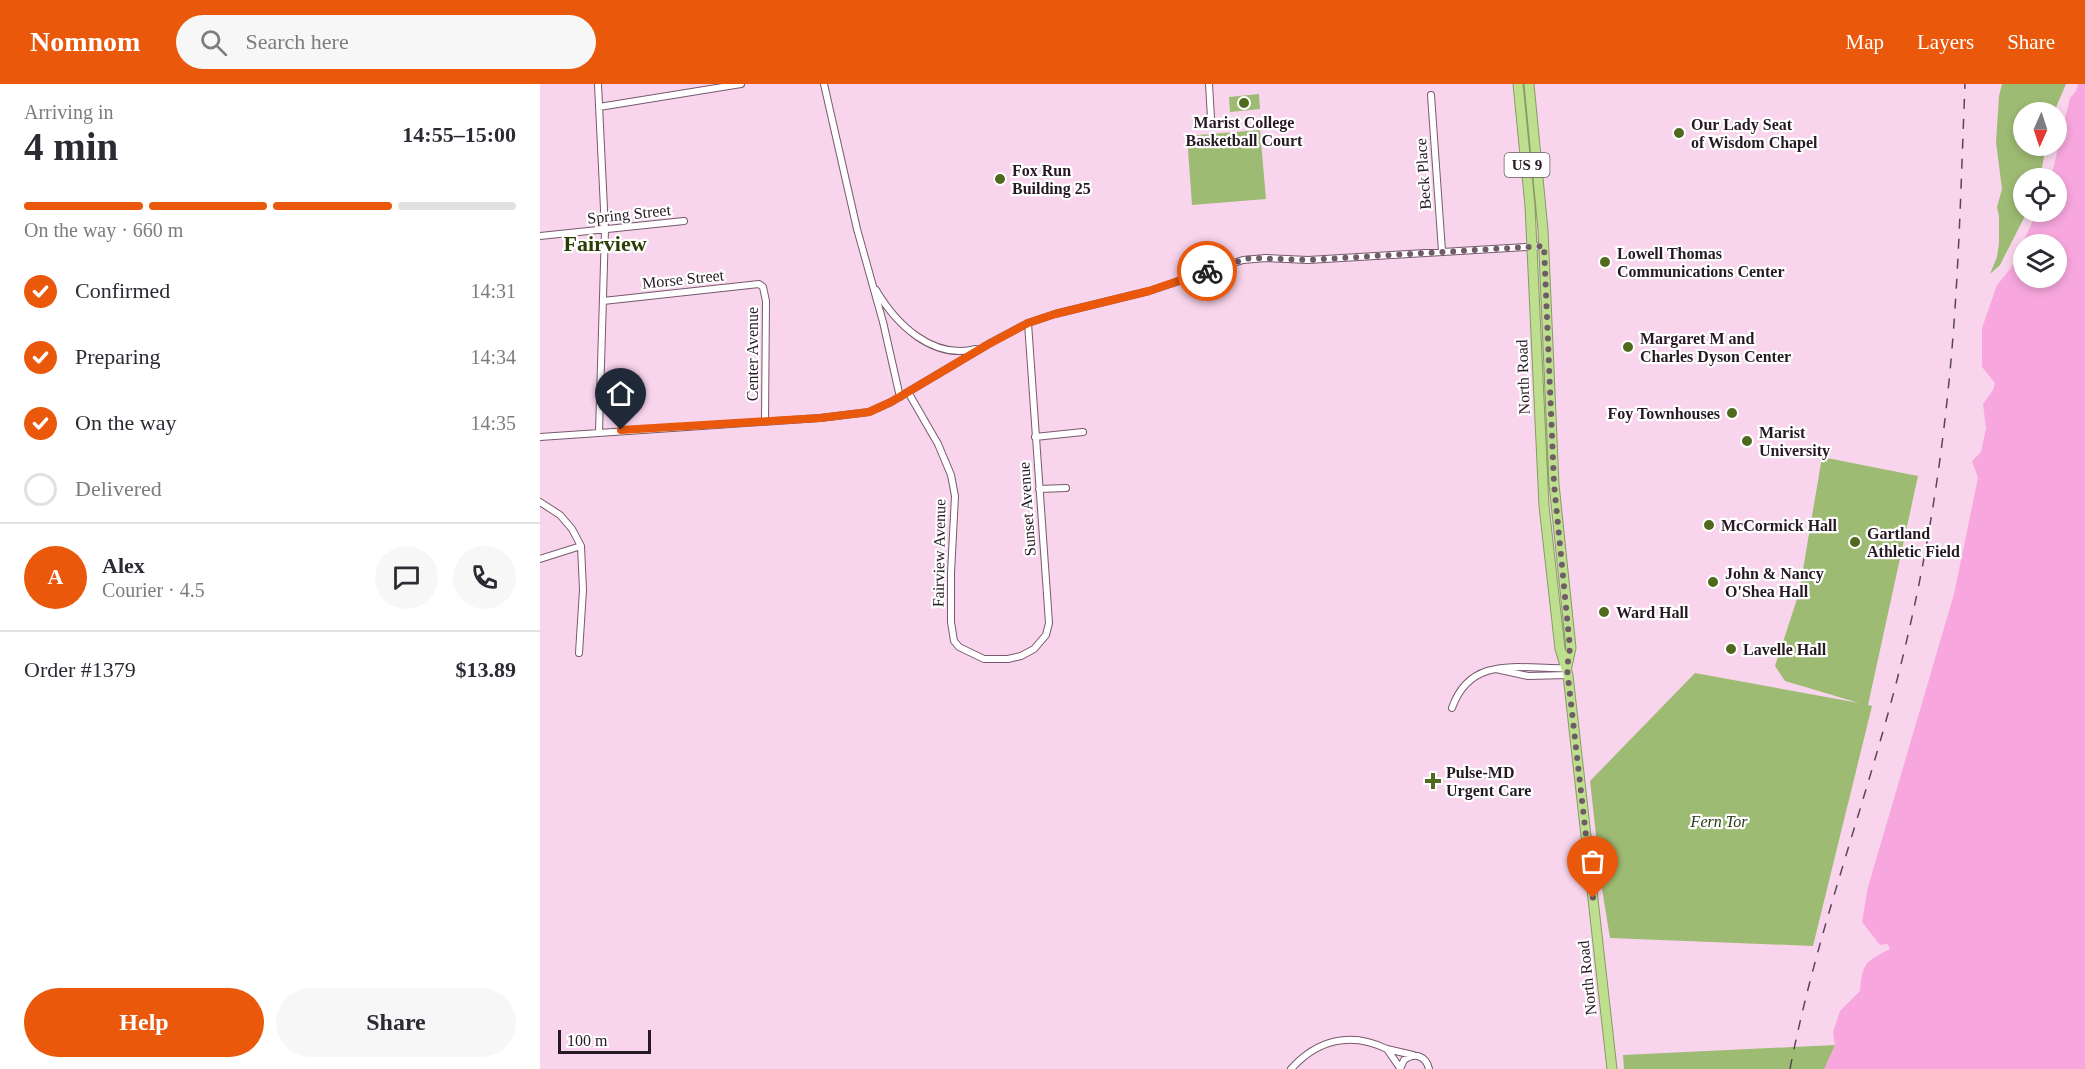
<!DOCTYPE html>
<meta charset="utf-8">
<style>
body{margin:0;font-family:Georgia,serif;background:#f7f7f7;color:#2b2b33;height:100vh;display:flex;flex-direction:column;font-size:22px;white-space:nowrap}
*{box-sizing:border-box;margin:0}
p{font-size:20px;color:#7c7c81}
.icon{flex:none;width:33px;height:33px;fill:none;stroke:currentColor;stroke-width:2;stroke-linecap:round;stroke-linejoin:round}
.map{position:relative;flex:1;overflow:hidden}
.drawer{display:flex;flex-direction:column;background:#fff;width:540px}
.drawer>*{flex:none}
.needle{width:39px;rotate:183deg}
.controls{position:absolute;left:1473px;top:18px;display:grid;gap:12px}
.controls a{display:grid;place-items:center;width:54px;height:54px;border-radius:50%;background:#fff;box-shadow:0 3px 9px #0003;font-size:30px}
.scale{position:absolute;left:18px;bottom:15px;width:93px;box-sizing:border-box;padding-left:6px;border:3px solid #261922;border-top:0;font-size:16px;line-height:21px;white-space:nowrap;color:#261922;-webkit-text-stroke:4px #fff;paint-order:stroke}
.pin{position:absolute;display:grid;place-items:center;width:51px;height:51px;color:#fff;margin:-62px -26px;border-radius:50% 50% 50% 0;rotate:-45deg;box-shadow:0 0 6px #0007}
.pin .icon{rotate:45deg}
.courier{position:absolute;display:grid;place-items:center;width:60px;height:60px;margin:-30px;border:4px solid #ea580c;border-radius:50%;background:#fff;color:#222;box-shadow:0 2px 8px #0007}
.head em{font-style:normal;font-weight:600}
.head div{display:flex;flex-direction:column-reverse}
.head{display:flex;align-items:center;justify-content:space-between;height:102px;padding:0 24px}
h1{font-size:39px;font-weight:600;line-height:45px}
.bar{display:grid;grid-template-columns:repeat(4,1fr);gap:9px 6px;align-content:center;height:72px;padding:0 24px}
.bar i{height:8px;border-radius:4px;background:#e1e1e2}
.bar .selected{background:#ea580c}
.bar p{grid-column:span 4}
.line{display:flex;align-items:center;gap:15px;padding:0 24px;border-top:2px solid #e1e1e2}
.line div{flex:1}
.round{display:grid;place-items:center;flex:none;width:63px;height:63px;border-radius:32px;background:#f7f7f7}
ol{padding:0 24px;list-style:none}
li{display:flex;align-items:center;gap:18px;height:66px}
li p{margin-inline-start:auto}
li .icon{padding:6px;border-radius:50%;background:#ea580c;color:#fff;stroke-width:4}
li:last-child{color:#7c7c81}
li i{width:33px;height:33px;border:3px solid #e1e1e2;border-radius:50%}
.primary-button{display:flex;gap:12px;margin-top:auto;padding:12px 24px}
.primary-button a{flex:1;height:69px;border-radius:36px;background:#ea580c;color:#fff;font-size:24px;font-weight:600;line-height:69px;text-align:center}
.primary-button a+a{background:#f7f7f7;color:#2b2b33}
header{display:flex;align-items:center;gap:36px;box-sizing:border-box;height:84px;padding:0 30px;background:#ea580c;color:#fff}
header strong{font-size:28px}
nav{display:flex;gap:33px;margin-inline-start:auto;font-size:21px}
.search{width:420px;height:54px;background:#f7f7f7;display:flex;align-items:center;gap:15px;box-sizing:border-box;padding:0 21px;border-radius:33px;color:#7c7c81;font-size:22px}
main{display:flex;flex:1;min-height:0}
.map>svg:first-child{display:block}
.green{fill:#9ebb73}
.water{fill:#f7a7de;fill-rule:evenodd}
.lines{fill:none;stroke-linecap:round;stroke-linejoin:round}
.minor-casing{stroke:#77596d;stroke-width:8}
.highway-casing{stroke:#899a68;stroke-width:11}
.minor{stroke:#fff;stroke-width:6}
.highway{stroke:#bedf8e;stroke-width:9}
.rail{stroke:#594653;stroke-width:1.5;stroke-dasharray:10 10;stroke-linecap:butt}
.done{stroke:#705b69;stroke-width:6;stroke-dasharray:0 10.8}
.route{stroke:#ea580c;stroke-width:8}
.poi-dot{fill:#4f6a1c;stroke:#fff;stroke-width:2}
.labels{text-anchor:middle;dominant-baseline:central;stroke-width:4.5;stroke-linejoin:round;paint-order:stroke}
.shield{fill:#fff;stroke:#675e64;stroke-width:1.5}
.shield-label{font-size:15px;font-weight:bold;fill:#261922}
.poi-label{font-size:16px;font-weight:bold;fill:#261922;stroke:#fff;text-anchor:start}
.street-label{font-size:16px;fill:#261922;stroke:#fff}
.park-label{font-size:16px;font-style:italic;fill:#2a3714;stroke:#fff}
.district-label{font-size:22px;font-weight:bold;fill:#2c3e06;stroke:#fff}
</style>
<header>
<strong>Nomnom</strong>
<div class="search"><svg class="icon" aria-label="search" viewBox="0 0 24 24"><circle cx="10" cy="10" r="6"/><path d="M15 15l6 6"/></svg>Search here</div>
<nav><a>Map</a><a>Layers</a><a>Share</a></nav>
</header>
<main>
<section class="drawer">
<div class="head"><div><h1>4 min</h1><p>Arriving in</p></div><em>14:55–15:00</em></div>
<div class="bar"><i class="selected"></i><i class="selected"></i><i class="selected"></i><i></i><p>On the way · 660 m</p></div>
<ol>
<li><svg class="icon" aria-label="check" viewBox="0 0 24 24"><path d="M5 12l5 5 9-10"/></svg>Confirmed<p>14:31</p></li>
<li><svg class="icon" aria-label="check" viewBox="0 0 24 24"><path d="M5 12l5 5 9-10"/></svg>Preparing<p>14:34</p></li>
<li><svg class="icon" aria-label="check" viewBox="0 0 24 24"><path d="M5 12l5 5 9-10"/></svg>On the way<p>14:35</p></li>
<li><i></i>Delivered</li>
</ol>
<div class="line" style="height:108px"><b class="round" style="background:#ea580c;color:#fff">A</b><div><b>Alex</b><p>Courier · 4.5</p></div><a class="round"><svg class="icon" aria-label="chat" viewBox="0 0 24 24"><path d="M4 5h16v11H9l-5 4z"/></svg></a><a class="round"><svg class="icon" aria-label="phone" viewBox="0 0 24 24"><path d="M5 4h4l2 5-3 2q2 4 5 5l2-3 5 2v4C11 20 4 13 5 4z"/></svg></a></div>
<div class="line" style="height:78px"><div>Order #1379</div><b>$13.89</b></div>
<div class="primary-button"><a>Help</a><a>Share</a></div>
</section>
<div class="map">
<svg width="1545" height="985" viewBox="0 0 1545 985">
<rect width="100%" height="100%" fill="#f9d5ed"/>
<path class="green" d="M1462 0H1526L1514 28H1484V62H1506L1500 94H1484V128H1487L1460 181 1450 190 1457 173 1459 159V132L1457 123 1462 105 1456 58 1459 12Z
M719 10 720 25 690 28 689 13Z
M720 46 726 115 652 121 647 52Z
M1282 373 1378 392 1328 621 1332 622 1273 862 1070 854 1062 805 1050 697 1155 589 1319 619 1245 597 1235 582 1259 509Z
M1295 961 1288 985H1084L1083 971Z"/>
<path class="water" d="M1538 0H1545V985H1284L1295 961 1293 948 1300 927 1320 907C1322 879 1326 877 1350 865L1348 860 1340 861 1322 838 1328 803 1414 510 1438 394 1432 377 1441 368 1446 344 1443 320 1453 306 1455 299 1442 283V244L1457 201 1471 184 1497 128H1516V94H1511L1530 14 1536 7ZM1484 160H1516V194H1484Z"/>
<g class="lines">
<g class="minor-casing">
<path id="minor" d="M58 0 65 146 59 348
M284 0 317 145 343 238 360 313
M669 0 671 34
M891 11 902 167
M59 23 201 0
M0 152 144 137
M336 206C356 240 392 276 436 265
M63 217 219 200 223 203 226 217 225 337
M368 308 398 360 411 391 415 412 411 489V538L414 557 419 563 444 575H468L481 572 494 565 506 551 509 539 488 239
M0 353 280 334 329 328 351 318 452 258 488 239 515 230 609 207 703 176 726 174 768 176 1004 162
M495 353 543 348
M499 405 526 404
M0 418 20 431 32 445 41 462 43 506 39 569
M0 475 41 462
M956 585 988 592 1028 591
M912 624C931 569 983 586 1027 584
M860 984 847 965 873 971
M751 985C777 956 810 947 847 965
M860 985 864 976C875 968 886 972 889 985"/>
</g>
<g class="highway-casing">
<path id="highway" d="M978 0 990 122 1004 422 1020 565 1028 591 1072 985
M989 0 1003 146 1014 400 1031 564 1027 582"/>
</g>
<use href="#minor" class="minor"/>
<use href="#highway" class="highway"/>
<path class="rail" d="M1250 985C1279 835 1337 691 1370 542 1389 458 1402 373 1410 287 1419 192 1421 96 1425 0"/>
</g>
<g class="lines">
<path class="done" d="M667 187 710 174 768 176 1004 162 1014 400 1030 564 1027 584 1053 814"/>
<path class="route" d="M81 346 280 334 329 328 351 318 447 261 488 239 515 230 609 207 667 187"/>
</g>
<g class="poi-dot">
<circle cx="704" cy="19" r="6"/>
<circle cx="1139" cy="49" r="6"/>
<circle cx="460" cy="95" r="6"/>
<circle cx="1065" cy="178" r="6"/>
<circle cx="1088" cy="263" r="6"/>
<circle cx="1192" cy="329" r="6"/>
<circle cx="1207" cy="357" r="6"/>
<circle cx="1169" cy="441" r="6"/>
<circle cx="1315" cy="458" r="6"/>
<circle cx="1173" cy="498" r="6"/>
<circle cx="1064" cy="528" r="6"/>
<circle cx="1191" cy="565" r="6"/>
<path d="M890 688h6v6h6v6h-6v6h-6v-6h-6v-6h6z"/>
</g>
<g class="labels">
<rect class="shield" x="964.5" y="69" width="45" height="24" rx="4.5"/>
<g class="shield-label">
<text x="987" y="81">US 9</text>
</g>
<g class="poi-label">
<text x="704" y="38" text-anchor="middle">Marist College<tspan x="704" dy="18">Basketball Court</tspan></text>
<text x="1151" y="40">Our Lady Seat<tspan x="1151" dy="18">of Wisdom Chapel</tspan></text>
<text x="472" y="86">Fox Run<tspan x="472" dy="18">Building 25</tspan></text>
<text x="1077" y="169">Lowell Thomas<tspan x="1077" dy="18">Communications Center</tspan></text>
<text x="1100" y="254">Margaret M and<tspan x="1100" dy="18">Charles Dyson Center</tspan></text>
<text x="1180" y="329" text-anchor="end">Foy Townhouses</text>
<text x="1219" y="348">Marist<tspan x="1219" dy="18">University</tspan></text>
<text x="1181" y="441">McCormick Hall</text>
<text x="1327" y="449">Gartland<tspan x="1327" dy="18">Athletic Field</tspan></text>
<text x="1185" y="489">John &amp; Nancy<tspan x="1185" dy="18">O'Shea Hall</tspan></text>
<text x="1076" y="528">Ward Hall</text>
<text x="1203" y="565">Lavelle Hall</text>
<text x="906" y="688">Pulse-MD<tspan x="906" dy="18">Urgent Care</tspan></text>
</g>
<g class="street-label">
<text transform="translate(883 90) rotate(-94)">Beck Place</text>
<text transform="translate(89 130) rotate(-6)">Spring Street</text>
<text transform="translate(143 195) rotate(-6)">Morse Street</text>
<text transform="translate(212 270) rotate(-90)">Center Avenue</text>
<text transform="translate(983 293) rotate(-92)">North Road</text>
<text transform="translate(487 425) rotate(-94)">Sunset Avenue</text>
<text transform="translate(399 469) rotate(-89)">Fairview Avenue</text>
<text transform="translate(1047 894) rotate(-96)">North Road</text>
</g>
<g class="park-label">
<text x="1179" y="737">Fern Tor</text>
</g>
<g class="district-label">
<text x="65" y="159">Fairview</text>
</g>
</g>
</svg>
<div class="controls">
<a><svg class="needle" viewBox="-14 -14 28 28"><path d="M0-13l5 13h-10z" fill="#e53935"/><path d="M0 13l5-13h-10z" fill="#7c7c81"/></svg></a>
<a><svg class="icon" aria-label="locate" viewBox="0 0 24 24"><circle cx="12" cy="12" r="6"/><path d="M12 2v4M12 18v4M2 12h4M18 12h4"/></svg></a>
<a><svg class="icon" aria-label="layers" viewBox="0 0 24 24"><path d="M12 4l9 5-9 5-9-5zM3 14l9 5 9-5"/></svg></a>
</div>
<div class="scale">100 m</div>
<div class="pin" style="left:1053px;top:814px;background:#ea580c"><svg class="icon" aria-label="bag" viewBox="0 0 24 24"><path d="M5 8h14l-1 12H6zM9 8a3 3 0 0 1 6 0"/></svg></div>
<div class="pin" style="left:81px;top:346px;background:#1f2937"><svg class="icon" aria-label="home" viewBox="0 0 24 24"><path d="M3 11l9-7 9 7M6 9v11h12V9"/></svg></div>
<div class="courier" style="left:667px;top:187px"><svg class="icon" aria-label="bike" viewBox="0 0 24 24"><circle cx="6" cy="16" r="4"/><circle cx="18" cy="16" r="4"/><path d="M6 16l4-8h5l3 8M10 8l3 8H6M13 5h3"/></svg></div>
</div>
</main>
